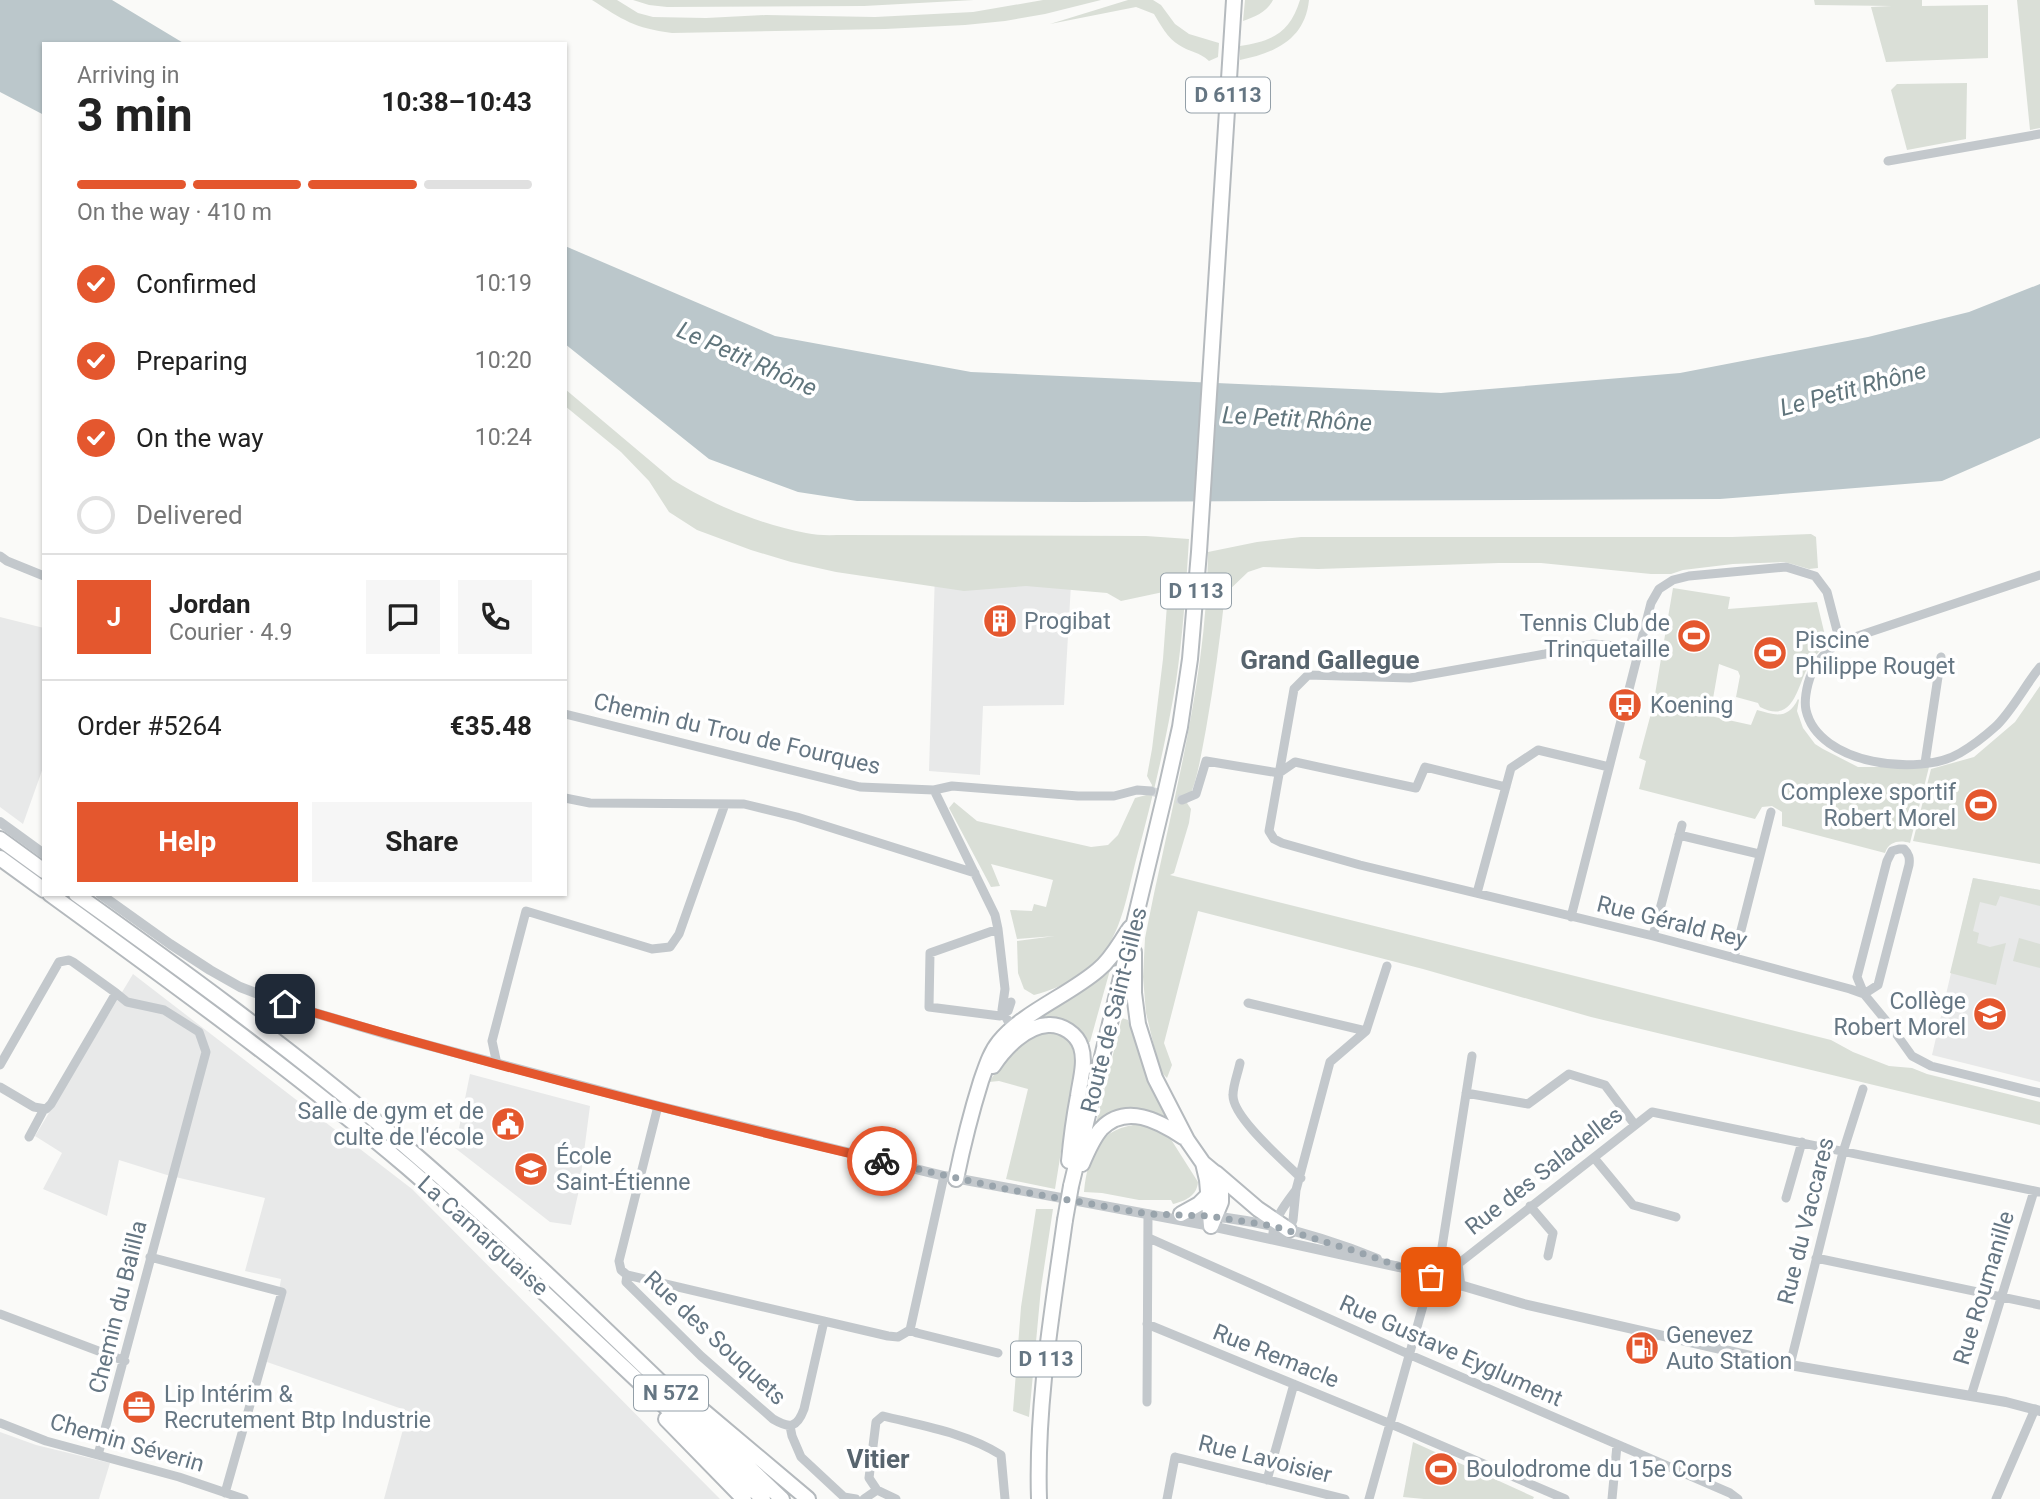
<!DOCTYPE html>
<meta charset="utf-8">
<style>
body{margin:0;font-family:Roboto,sans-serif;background:#f6f6f6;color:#222;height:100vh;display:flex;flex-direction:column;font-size:26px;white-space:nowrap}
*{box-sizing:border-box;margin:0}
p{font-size:23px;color:#767676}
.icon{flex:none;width:38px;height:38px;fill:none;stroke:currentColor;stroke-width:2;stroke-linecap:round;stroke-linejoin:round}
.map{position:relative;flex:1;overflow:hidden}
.side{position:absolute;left:42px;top:42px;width:525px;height:854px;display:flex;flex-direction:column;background:#fff;border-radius:0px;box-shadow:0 2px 5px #0004}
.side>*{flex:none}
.pin{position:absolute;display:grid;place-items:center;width:60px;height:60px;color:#fff;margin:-30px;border-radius:14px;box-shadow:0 4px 10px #0006}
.courier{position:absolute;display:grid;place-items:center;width:70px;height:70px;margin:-35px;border:5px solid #e4572e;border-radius:50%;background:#fff;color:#222;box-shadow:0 2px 9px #0007}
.summary em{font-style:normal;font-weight:700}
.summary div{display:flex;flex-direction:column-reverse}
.summary{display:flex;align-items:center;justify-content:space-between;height:119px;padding:0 35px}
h1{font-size:46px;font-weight:700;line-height:52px}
.bar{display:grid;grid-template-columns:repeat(4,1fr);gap:10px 7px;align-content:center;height:84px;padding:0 35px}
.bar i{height:9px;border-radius:5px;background:#e0e0e0}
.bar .selected{background:#e4572e}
.bar p{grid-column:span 4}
.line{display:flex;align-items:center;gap:18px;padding:0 35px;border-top:2px solid #e0e0e0}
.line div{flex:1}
.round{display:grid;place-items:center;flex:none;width:74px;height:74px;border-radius:0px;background:#f6f6f6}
ol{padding:0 35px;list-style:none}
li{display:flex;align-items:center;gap:21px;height:77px}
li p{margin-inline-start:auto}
li .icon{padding:7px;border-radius:50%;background:#e4572e;color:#fff;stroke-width:4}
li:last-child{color:#767676}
li i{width:38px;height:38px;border:4px solid #e0e0e0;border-radius:50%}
.button{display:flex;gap:14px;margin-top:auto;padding:14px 35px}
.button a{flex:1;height:80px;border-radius:0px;background:#e4572e;color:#fff;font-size:28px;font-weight:700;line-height:80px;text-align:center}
.button a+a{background:#f6f6f6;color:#222}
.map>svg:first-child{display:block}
.built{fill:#e8e9e9}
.green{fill:#dadfd7}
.water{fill:#bbc7cb}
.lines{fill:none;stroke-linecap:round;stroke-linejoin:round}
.minor-tunnel{stroke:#d5d9db;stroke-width:9;stroke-dasharray:9 4.5;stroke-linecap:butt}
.primary-casing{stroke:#b5babe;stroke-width:18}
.trunk-casing{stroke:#b4b9bd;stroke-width:18}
.minor{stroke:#c3c8cc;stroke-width:9}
.tertiary{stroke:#c3c8cc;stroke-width:10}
.primary{stroke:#fff;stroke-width:14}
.trunk{stroke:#fff;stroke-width:14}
.primary-bridge-casing{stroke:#b5babe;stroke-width:18;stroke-linecap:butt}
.primary-bridge{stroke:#fff;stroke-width:14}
.done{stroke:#99a4ac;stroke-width:7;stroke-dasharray:0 12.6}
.route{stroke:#e4572e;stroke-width:9}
.labels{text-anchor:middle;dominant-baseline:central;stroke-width:7;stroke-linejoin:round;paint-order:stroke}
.shield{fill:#fff;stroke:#939fa8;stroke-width:2}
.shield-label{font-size:21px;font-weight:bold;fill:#657683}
.poi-label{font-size:23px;fill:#657683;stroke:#fff;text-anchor:start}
.street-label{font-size:23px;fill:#657683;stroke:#fff}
.water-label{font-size:24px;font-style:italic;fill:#60757c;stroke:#fff}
.quarter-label{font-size:26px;font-weight:bold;fill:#57646e;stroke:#fff}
</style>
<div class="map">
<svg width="2040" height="1499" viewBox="0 0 2040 1499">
<rect width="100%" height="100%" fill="#fafaf8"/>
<path class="built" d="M935 572 1071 584 1064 705 983 706 980 775 929 771Z
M0 617 44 628V765L23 824 0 807Z
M1973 878 2040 890V1082L1932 1055Z
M133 974 412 1189 720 1499H384L408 1411 267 1362 281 1279 245 1271 265 1198 167 1175 119 1160 107 1216 43 1189 62 1153 35 1136Z
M470 1074 590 1106 579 1190 571 1225 550 1222 455 1148Z
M0 1432 36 1445 110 1463 99 1499H0Z"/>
<path class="green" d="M592 0H617L638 13 653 17 706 18 766 15 875 17 973 12 1043 0H1101L1045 14 1005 21 965 25 885 29 672 33C634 28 623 20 592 0Z
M633 0H974L864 6 667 7 649 5Z
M1128 0H1153L1161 5 1175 24 1189 34 1219 43 1218 57 1209 61C1200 52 1189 52 1179 45 1168 39 1160 24 1154 14L1136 7 1050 24Z
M1245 0H1273C1267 12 1255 17 1243 21Z
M1300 0H1309C1305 40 1274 53 1240 60V46C1272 41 1290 33 1300 0Z
M1814 0H1922V6L1988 5V58L1886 62 1871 7 1892 6 1815 5Z
M2017 0H2040V128L2030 130Z
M1967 83 1966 139 1907 150 1891 90 1897 84Z
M565 389 673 480C711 504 762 525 806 533 819 536 832 535 845 535L1146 536 1189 539C1186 587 1183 635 1176 682 1166 742 1152 801 1136 860 1129 887 1123 923 1108 946 1091 973 1064 987 1034 995L1024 989 1018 973 1017 941 1055 936 1017 939 1010 910 1032 911 1034 904 1046 907 1053 880 991 864 1000 886 991 887 949 808 954 802 977 821 1091 847 1108 845 1118 835 1135 798 1150 794 1152 785 1147 776 1152 749 1163 659 1168 591 1121 601 1107 593 1026 586 964 591 836 572 791 562 751 550 697 530 669 512 649 481 621 452 565 406Z
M1811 534 1816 537 1818 568 1809 569 1785 562 1733 564 1683 570 1671 574H1651L1541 563H1499L1318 569 1263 567 1248 572 1225 594C1220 639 1214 684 1206 729 1201 754 1198 780 1187 803L1191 809 1189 823 1174 873 1170 875 1831 1040 1853 1052 1889 1066 1912 1068 1927 1074 2040 1102V1125L1591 1017 1423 969 1198 911 1164 1043 1172 1065 1167 1078 1160 1071 1146 1013 1143 977 1145 938C1170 809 1207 684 1208 552L1257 542 1301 537H1732Z
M1673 588 1730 597 1728 609 1817 602 1827 644C1822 649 1816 654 1812 660 1797 680 1797 726 1760 707L1758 703 1736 697 1740 676 1738 671 1719 664 1710 716 1751 725 1757 710C1775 715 1788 720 1798 699L1799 700 1797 711 1803 728 1815 744 1823 749 1858 767H1929L1910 843C1900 840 1889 841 1885 853L1782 826V812L1772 806 1762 807 1755 819 1639 789 1646 761 1639 758 1653 706Z
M2040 686V864L1913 841 1931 769 1974 757 2015 722Z
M1973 878 2040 890V906L2000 896 1996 906 1980 902 1973 931 1979 933 1977 943 1990 947 2006 943 1996 985 1950 973Z
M2019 938 2040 944V968L2013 961Z
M1110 970 1090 1042 1087 1043 1080 1032 1042 1017V1014Z
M1122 1018 1128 1020 1151 1085 1175 1124C1138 1102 1131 1112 1095 1127Z
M1050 1033 1059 1034 1070 1039 1076 1058 1055 1189 1006 1179 1028 1089 999 1081 989 1082C999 1067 1020 1039 1038 1034 1042 1033 1046 1033 1050 1033Z
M1142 1124C1153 1126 1165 1131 1172 1141L1198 1182C1197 1196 1185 1201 1173 1204L1171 1200H1139L1102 1193 1084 1192C1088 1153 1099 1127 1142 1124Z
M1036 1209H1053L1041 1288 1029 1417 1013 1411 1021 1307Z
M1413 1442 1534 1497 1533 1499H1424L1403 1497Z"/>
<path class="water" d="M0 0H112L185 44H44V115L0 92Z
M565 246 775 336 971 372 1441 393 1680 373 1868 337 1969 312 2040 284V438L1942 481 1720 499 1080 502 857 501 798 492 709 459 565 344Z"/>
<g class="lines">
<path class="minor-tunnel" d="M1151 791 1182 800"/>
<g class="primary-casing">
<path id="primary" d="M1134 952V993L1138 1024 1155 1078 1187 1140 1203 1163 1215 1173 1221 1191V1202L1211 1226
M993 1066C1005 1048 1026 1026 1048 1025 1062 1024 1077 1034 1081 1047 1086 1062 1080 1081 1078 1096 1074 1117 1071 1139 1069 1161
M1203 1163 1207 1180 1211 1226
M1082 1164C1087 1152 1093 1138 1101 1129 1126 1103 1159 1121 1183 1137
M1216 1173 1258 1209 1289 1230
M956 1179C963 1145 971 1113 981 1081 986 1067 990 1053 999 1042 1022 1013 1069 995 1098 970 1112 959 1120 942 1130 928
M1071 1186 1165 794 1180 727 1190 659 1199 552 1234 0
M1181 1214 1199 1204 1207 1196
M1039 1499C1036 1405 1052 1313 1065 1220"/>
</g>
<g class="trunk-casing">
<path id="trunk" d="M0 839 44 871
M0 858 44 890
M50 894C171 982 292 1070 407 1167 457 1210 504 1255 551 1299 622 1366 693 1432 763 1499
M76 894C181 969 285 1045 384 1128 522 1245 651 1374 782 1499
M694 1403 808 1499
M666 1419 744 1499"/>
</g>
<path class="minor" d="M1888 161 2040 134
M0 556 7 561 44 576
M2040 575 1840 642C1823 653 1813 665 1808 684 1806 692 1804 701 1806 710 1818 765 1920 777 1960 753 1972 746 1985 736 1995 727 2010 714 2026 684 2040 667
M1639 648 1593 644 1545 654 1410 678 1308 675 1294 689 1269 831 1274 839 1282 843 1360 865 1653 936 1850 989 1864 994 1892 1028 1912 1056 1931 1066 2040 1093
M565 714 860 787 934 790 952 786 1078 796H1114L1137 790 1151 791
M1925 763 1941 657
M934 790 995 915 998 929 1005 989 1002 1010 1008 1021 1019 1028
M565 798 590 803 744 804 797 817 975 873
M1182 800 1196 794 1206 761 1279 773 1295 762 1416 788 1425 767 1506 787
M1679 835 1759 854
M1899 849H1904C1909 854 1910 858 1909 865L1878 985 1864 994 1857 977 1887 861 1892 851Z
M1477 893 1511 768 1538 750 1609 767
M1571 917 1651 603 1659 589 1673 580 1689 576 1786 567 1815 576 1827 592 1840 642
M998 929 930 953 929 1007 1000 1016 1008 1011 1011 1002
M1653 936 1682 825
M1734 958 1771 812
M1248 1003 1366 1031
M1240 1063C1238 1073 1233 1085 1233 1095 1232 1117 1285 1162 1301 1178
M497 1064 492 1041 526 911 652 949 670 947 679 934 725 804
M0 1065 59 962 69 960 73 962 116 993 51 1104 46 1109 34 1107 0 1087
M1466 1093 1528 1104 1569 1074 1605 1085 1635 1125
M658 1106 619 1261 621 1270 627 1275 888 1336 898 1337 910 1330 944 1176
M29 1137 44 1109
M1595 1159 1633 1205 1676 1217
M1296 1190C1284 1206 1274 1218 1272 1239L1283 1235 1289 1230 1293 1220 1296 1190 1330 1062 1366 1031 1387 966
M1786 1198 1802 1142
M1530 1206 1553 1233 1548 1256
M1149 1238 1415 1357 1730 1493 1738 1499
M150 1257 282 1292 225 1493
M1816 1258 2040 1305
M627 1275 626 1282 701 1356 773 1419C790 1429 797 1428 804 1409L824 1321
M1437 1279 1472 1056
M1461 1286 1458 1264 1652 1112 2040 1192
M0 1314 125 1361
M1147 1324 1398 1427 1565 1499
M910 1330 917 1333 998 1353
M1790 1365 1843 1152 1863 1089
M1971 1396 2034 1191
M1147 1402 1148 1214
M0 1423 46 1441 179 1477 244 1499
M790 1426 792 1436 801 1457 844 1497 856 1499
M98 1455 206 1052 199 1032 164 1010 127 1002 116 993
M1267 1480 1294 1384
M864 1499 877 1490
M896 1499 877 1490 869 1478 876 1422 883 1416C923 1426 966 1433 1001 1455L1005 1499
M1167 1499 1175 1457 1345 1499
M1369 1499 1431 1277
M1612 1499 1617 1445
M1996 1499 2035 1409"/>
<path class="tertiary" d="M0 822 44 854
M100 894 170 944 210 970 240 987 285 1004 389 1035 658 1106 944 1176 1211 1226 1399 1267
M1182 1214C1249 1217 1316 1234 1377 1259
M1396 1266 1524 1304 1790 1365 2006 1402 2040 1411"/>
<use href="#primary" class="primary"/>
<use href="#trunk" class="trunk"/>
<g class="primary-bridge-casing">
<path id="primary-bridge" d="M1065 1220 1071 1186"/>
</g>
<use href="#primary-bridge" class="primary-bridge"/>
</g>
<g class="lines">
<path class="done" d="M882 1161 1001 1188 1148 1214 1209 1216 1273 1226 1355 1251 1431 1277"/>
<path class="route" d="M285 1004C482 1063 682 1114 882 1161"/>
</g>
<defs>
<g id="building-disc" transform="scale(1.75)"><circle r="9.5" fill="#e4572e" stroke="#fff"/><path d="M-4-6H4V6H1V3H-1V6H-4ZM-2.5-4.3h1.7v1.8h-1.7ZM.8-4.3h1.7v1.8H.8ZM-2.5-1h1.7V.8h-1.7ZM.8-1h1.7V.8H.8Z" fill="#fff"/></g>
<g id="stadium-disc" transform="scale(1.75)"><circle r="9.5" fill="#e4572e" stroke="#fff"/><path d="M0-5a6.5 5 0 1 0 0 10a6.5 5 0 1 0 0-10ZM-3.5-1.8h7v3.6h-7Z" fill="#fff"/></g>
<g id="bus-disc" transform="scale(1.75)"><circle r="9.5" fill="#e4572e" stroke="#fff"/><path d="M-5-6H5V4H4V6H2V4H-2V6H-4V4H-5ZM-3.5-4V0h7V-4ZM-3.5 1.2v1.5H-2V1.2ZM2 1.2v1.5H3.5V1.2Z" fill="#fff"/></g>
<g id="school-disc" transform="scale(1.75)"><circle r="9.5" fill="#e4572e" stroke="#fff"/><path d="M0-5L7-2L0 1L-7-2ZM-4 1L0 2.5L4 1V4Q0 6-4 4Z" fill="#fff"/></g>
<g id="civic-disc" transform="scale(1.75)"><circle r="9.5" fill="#e4572e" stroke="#fff"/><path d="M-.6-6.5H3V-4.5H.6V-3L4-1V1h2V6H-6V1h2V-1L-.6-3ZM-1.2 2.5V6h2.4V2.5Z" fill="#fff"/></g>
<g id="fuel-disc" transform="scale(1.75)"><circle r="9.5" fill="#e4572e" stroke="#fff"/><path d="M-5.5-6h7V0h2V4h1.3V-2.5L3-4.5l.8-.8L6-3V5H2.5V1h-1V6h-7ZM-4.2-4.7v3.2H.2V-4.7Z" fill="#fff"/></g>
<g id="office-disc" transform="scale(1.75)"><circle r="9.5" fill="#e4572e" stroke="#fff"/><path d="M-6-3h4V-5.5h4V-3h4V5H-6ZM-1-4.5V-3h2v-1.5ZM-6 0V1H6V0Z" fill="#fff"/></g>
</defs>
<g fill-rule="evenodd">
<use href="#building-disc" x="1000" y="621"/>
<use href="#stadium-disc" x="1694" y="636"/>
<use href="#stadium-disc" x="1770" y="653"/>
<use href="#bus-disc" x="1625" y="705"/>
<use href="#stadium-disc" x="1981" y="805"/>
<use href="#school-disc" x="1990" y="1014"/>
<use href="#civic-disc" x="508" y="1124"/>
<use href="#school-disc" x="531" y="1169"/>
<use href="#fuel-disc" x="1642" y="1348"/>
<use href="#office-disc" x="139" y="1407"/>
<use href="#stadium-disc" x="1441" y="1469"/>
</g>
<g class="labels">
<g class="shield">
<rect x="1186" y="77.5" width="84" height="35" rx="5"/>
<rect x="1161" y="573.5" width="70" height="35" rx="5"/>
<rect x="1011" y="1341.5" width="70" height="35" rx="5"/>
<rect x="634" y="1375.5" width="74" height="35" rx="5"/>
</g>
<g class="shield-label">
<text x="1228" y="95">D 6113</text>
<text x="1196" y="591">D 113</text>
<text x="1046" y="1359">D 113</text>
<text x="671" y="1393">N 572</text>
</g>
<g class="poi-label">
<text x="1024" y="621">Progibat</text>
<text x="1670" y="623" text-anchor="end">Tennis Club de<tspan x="1670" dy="26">Trinquetaille</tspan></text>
<text x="1795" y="640">Piscine<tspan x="1795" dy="26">Philippe Rouget</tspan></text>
<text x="1650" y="705">Koening</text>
<text x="1956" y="792" text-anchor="end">Complexe sportif<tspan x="1956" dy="26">Robert Morel</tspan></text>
<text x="1966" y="1001" text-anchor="end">Collège<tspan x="1966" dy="26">Robert Morel</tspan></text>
<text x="484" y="1111" text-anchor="end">Salle de gym et de<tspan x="484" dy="26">culte de l'école</tspan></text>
<text x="556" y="1156">École<tspan x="556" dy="26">Saint-Étienne</tspan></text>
<text x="1666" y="1335">Genevez<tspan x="1666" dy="26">Auto Station</tspan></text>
<text x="164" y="1394">Lip Intérim &amp;<tspan x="164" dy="26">Recrutement Btp Industrie</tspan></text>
<text x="1466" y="1469">Boulodrome du 15e Corps</text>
</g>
<g class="street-label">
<text transform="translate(737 734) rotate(13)">Chemin du Trou de Fourques</text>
<text transform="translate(1672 922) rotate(14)">Rue Gérald Rey</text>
<text transform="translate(1114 1010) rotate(-76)">Route de Saint-Gilles</text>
<text transform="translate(1544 1171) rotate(-38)">Rue des Saladelles</text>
<text transform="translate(1806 1221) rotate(-76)">Rue du Vaccares</text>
<text transform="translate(483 1236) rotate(42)">La Camarguaise</text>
<text transform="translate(1984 1288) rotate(-73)">Rue Roumanille</text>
<text transform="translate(118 1307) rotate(-76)">Chemin du Balilla</text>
<text transform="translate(715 1338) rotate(43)">Rue des Souquets</text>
<text transform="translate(1451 1351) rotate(24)">Rue Gustave Eyglument</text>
<text transform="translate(1276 1356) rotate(22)">Rue Remacle</text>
<text transform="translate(127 1443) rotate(16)">Chemin Séverin</text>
<text transform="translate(1265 1459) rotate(14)">Rue Lavoisier</text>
</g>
<g class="water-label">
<text transform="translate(747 359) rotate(24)">Le Petit Rhône</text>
<text transform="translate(1853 389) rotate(-15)">Le Petit Rhône</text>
<text transform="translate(1297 419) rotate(3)">Le Petit Rhône</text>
</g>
<g class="quarter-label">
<text x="1330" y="660">Grand Gallegue</text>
<text x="878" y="1459">Vitier</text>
</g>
</g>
</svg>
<div class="pin" style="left:1431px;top:1277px;background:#ea580c"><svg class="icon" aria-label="bag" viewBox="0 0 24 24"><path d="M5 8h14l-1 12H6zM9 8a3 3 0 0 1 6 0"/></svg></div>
<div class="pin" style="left:285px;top:1004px;background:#1f2937"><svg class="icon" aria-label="home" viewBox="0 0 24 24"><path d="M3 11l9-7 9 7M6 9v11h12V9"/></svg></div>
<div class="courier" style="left:882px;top:1161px"><svg class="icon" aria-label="bike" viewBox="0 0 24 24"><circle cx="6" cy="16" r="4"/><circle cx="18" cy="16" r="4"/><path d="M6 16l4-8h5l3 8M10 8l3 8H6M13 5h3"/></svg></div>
<section class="side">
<div class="summary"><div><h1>3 min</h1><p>Arriving in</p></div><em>10:38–10:43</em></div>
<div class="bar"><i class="selected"></i><i class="selected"></i><i class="selected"></i><i></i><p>On the way · 410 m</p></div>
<ol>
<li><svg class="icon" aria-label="check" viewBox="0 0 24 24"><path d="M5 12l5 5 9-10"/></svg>Confirmed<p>10:19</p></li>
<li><svg class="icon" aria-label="check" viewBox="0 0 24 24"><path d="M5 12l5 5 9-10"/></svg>Preparing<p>10:20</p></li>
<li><svg class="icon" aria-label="check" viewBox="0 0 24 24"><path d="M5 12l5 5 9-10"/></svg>On the way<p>10:24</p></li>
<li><i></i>Delivered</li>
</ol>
<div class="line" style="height:126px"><b class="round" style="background:#e4572e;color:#fff">J</b><div><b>Jordan</b><p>Courier · 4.9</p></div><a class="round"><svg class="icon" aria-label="chat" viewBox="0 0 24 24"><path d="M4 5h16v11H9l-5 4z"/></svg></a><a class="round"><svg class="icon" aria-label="phone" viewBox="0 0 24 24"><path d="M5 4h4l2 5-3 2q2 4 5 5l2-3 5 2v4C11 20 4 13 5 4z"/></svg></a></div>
<div class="line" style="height:91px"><div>Order #5264</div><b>€35.48</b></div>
<div class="button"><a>Help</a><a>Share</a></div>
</section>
</div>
